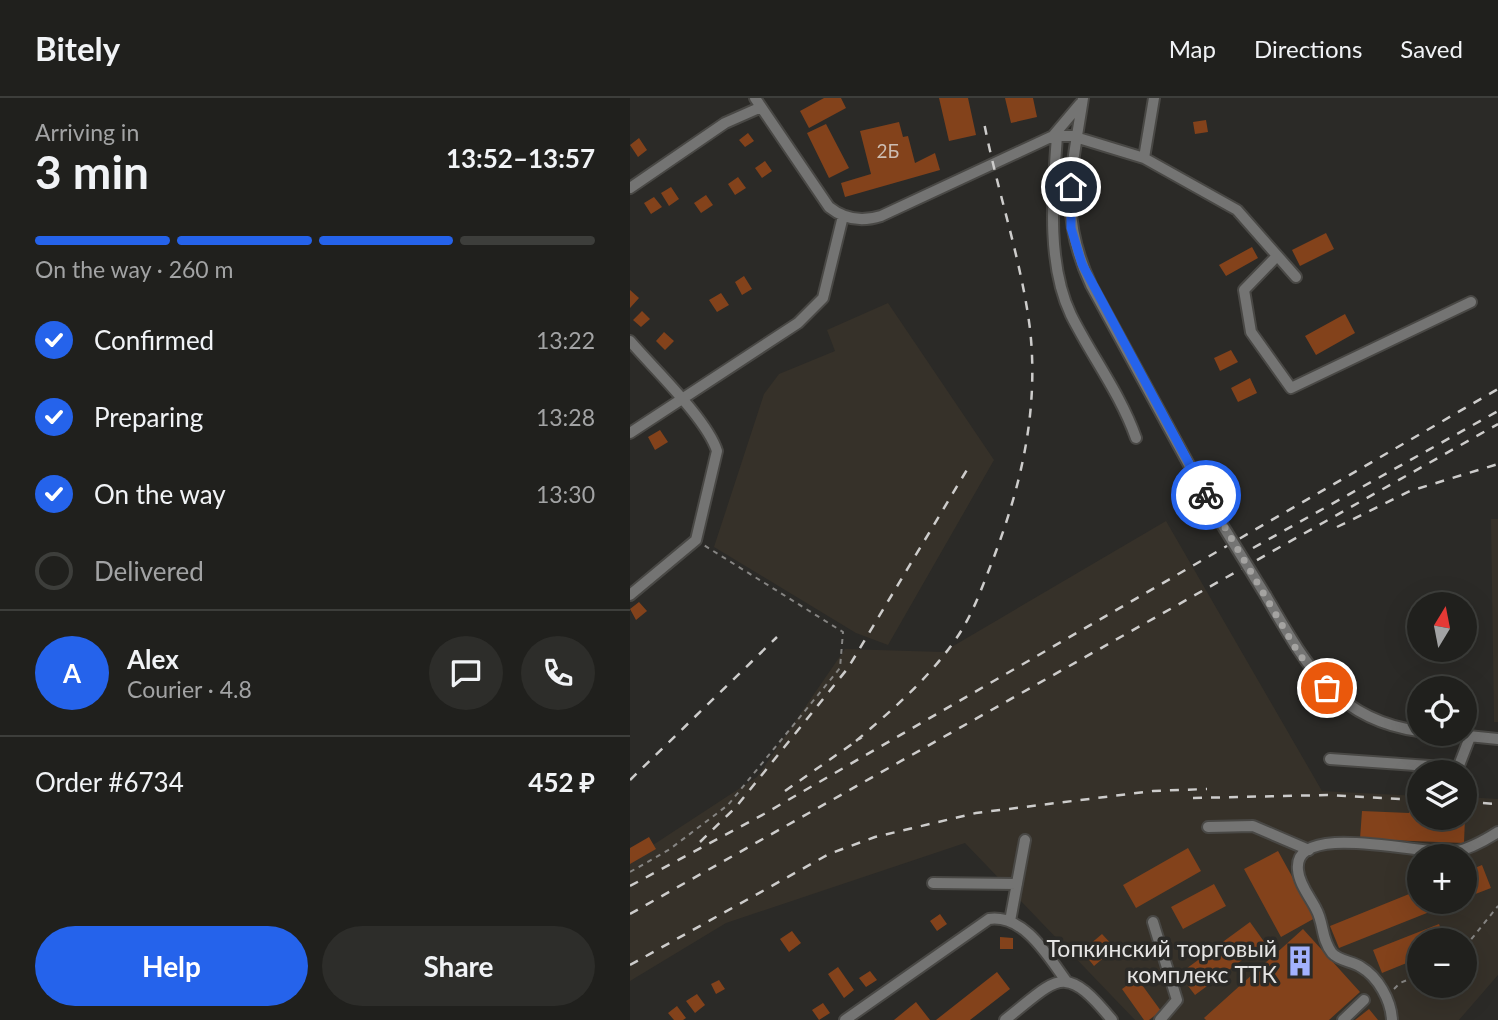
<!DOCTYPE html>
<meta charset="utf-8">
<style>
body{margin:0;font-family:Lato,sans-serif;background:#2d2d2a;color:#f1f3f6;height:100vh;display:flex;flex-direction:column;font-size:26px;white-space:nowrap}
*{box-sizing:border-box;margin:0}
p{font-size:23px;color:#a2a3a4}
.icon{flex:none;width:38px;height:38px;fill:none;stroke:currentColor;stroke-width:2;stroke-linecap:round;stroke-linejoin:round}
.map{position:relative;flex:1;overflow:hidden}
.sheet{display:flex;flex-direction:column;background:#20201d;width:630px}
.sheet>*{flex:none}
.needle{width:46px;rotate:10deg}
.controls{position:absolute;left:777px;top:494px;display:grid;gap:14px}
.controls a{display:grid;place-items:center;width:70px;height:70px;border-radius:50%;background:#20201d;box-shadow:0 7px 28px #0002,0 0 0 2px #3d3e3b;font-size:35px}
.pin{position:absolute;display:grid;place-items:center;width:60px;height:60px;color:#fff;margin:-30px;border:4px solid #fff;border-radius:50%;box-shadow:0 2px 7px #0007}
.courier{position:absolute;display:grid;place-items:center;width:70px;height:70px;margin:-35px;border:5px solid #2563eb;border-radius:50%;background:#fff;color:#222;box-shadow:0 2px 9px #0007}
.head em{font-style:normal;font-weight:700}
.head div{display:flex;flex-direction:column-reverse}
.head{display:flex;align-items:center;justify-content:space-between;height:119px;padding:0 35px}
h1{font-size:46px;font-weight:700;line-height:52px}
.bar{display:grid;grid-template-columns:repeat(4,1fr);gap:10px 7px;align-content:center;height:84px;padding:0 35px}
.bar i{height:9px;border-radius:5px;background:#3d3e3b}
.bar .active{background:#2563eb}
.bar p{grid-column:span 4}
.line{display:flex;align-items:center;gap:18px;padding:0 35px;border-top:2px solid #3d3e3b}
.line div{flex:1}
.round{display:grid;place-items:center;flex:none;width:74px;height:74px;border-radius:37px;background:#2d2d2a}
ol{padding:0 35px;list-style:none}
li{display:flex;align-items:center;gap:21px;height:77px}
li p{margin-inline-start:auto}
li .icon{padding:7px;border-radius:50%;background:#2563eb;color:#fff;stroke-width:4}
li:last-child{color:#a2a3a4}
li i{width:38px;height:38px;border:4px solid #3d3e3b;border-radius:50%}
.primary-button{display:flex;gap:14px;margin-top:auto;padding:14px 35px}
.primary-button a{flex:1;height:80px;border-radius:42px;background:#2563eb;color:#fff;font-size:28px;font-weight:700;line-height:80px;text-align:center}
.primary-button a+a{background:#2d2d2a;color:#f1f3f6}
header{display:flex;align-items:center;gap:42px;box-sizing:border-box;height:98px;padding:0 35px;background:#20201d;border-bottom:2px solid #3d3e3b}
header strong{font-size:33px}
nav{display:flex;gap:38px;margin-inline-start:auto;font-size:24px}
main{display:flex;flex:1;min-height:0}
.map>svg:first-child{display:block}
.built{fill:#363129;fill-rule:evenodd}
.building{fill:#83421b}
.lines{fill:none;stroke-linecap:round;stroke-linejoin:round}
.minor-casing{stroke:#494845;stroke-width:14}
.path{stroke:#868583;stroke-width:2;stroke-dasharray:5 5;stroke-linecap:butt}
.minor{stroke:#747473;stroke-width:10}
.rail{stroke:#cdcccb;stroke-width:2.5;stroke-dasharray:9 9;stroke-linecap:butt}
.minor-bridge-casing{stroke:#494845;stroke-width:14;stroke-linecap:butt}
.minor-bridge{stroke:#747473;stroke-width:10}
.done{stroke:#a4a3a1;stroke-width:7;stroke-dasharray:0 12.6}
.route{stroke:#2563eb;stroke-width:9}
.labels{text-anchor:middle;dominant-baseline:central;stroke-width:7;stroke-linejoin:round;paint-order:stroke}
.number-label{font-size:19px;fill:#ccbcb1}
.poi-label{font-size:23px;fill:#e5e4e3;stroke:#2b2a27;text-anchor:end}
</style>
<header>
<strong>Bitely</strong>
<nav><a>Map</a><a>Directions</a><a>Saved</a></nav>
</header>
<main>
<section class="sheet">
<div class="head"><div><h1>3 min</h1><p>Arriving in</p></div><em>13:52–13:57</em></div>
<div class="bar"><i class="active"></i><i class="active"></i><i class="active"></i><i></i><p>On the way · 260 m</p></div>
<ol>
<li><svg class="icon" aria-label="check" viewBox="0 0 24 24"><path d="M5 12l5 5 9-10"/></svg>Confirmed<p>13:22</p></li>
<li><svg class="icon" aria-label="check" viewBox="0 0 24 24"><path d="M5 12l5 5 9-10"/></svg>Preparing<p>13:28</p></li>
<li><svg class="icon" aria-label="check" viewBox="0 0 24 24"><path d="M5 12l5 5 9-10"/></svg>On the way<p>13:30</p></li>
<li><i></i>Delivered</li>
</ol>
<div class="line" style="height:126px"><b class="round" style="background:#2563eb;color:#fff">A</b><div><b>Alex</b><p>Courier · 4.8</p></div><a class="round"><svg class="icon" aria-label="chat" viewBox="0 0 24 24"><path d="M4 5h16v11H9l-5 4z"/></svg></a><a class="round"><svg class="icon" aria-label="phone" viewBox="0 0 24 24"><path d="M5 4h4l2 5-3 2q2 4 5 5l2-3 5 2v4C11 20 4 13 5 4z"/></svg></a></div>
<div class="line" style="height:91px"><div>Order #6734</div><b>452 ₽</b></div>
<div class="primary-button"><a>Help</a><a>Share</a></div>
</section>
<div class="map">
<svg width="868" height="922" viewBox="0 0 868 922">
<rect width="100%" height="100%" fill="#2b2a27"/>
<path class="built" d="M258 205 364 362 258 547 226 535 84 449 134 296 149 276 205 253 197 232Z
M861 421H868V624H864Z
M536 423 692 693 789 698V719H835V699L868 701V877L829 922H505L335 745 96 825 0 883V762L127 679 215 551 313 554ZM789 758H835V803H789ZM789 842H835V887H789Z"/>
<path class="building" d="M194 0H211L216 10 179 30 170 13Z
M309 0H338L346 37 319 43Z
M375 0H403L407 19 381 25Z
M576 22 578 34 565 36 563 24Z
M269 24 273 39 278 38 285 65 305 55 310 72 215 99 211 85 241 76 230 33Z
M196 26 219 70 199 80 177 35Z
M118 35 124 43 115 49 109 42Z
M9 40 17 52 8 59 0 47Z
M135 63 142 73 132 80 125 70Z
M108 79 116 90 105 97 98 86Z
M41 89 49 101 39 108 31 95Z
M76 97 83 107 71 115 64 105Z
M24 99 32 109 21 116 14 105Z
M696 135 704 151 670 168 662 152Z
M622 149 628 160 596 178 589 167Z
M114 178 122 191 112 197 105 184Z
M0 192 9 200 0 210Z
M91 195 99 207 87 214 79 202Z
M12 213 20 221 11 229 3 222Z
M715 216 725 235 686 257 675 238Z
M34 234 44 243 35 252 26 243Z
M601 252 608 264 590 273 584 260Z
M620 280 627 295 608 304 601 290Z
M30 332 38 344 25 352 18 339Z
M9 504 17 513 6 522 0 511Z
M780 711H789V719H835L834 745 730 741 732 713 779 715Z
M19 739 26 751 0 766V750Z
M558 750 571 773 506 810 493 787Z
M648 753 685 820 651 839 614 771Z
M852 767 861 790 835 800V774Z
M584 786 596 808 553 831 541 809Z
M789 792V803H827L709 850 700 828Z
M310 816 317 826 307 833 300 823Z
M620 824 635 845 565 897 549 876Z
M809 826 815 842H789V860L752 875 743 852Z
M673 831 730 894 699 922H576L574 920Z
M162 833 171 845 159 854 150 841Z
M472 836 485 850 464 868 452 853Z
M370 839 383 840V851H370Z
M208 869 224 892 214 900 198 876Z
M240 873 247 882 236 889 229 880Z
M367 874 380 891 340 922H306Z
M507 880 531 913 519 922H514L492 891Z
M89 882 95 891 86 896 81 886Z
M67 896 75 907 65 915 56 903Z
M286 904 300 922H264Z
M193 905 200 915 189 922 182 912Z
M47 908 56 920 53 922H44L38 915Z
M739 911 748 922H725Z"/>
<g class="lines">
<g class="minor-casing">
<path id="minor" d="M125 0 199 109C215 122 232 124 251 118L423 38H442L514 60 524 0
M453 0C442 74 428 116 461 187L588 420
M423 38 450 6
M427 38C423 94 416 165 441 217 462 259 490 295 506 340
M514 60 607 112 666 179
M0 90 95 25 129 10
M647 158 614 192 621 234 661 290 841 204
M0 243C23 270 77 321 87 353L66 442 0 497
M0 335 168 225 193 200 213 118
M636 498C675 565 705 622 789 633
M809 635 868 641
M700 661 828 670 840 639
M578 729 623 728 679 752
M303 785 387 786
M380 823 395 742
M523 824 547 902 530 922
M215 922 359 821C395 816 419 860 437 884
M375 922C428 880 434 863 482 922
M713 922 734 902
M762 922C761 902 748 879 731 869 722 863 709 863 702 855 691 841 694 825 686 811 680 799 669 786 668 772 662 720 800 759 824 754 840 751 854 743 868 734"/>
</g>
<path class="path" d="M0 774 40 751 98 707 210 570 213 534 72 446
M835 849 868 808
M764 891 770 885 789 877"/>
<use href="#minor" class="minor"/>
<path class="rail" d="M707 429 780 393 868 366
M623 450 868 313
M226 643C261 613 296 583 323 545 341 521 351 492 362 464 391 389 409 313 400 231 391 159 366 90 353 19
M0 682 147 539
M155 693 232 639
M563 700 697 697 789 702
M835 704 868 706
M70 744 106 709 218 570 341 365
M0 788 134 716 868 291
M0 816 868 326
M0 867 199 756 245 739 346 715 523 693 577 691"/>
<g class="minor-bridge-casing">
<path id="minor-bridge" d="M588 420 636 498"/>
</g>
<use href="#minor-bridge" class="minor-bridge"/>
</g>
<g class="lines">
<path class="done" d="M576 397 669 556 697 590"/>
<path class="route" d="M441 89V130L452 166 576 397"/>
</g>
<defs>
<g id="building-bare" transform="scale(2.415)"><path d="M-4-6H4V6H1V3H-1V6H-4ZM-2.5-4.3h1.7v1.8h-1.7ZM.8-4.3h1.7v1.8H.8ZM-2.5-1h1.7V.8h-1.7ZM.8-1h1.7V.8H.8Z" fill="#a3b2fd" stroke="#2b2a27" stroke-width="2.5" paint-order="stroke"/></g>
</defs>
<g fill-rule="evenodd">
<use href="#building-bare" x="670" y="863"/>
</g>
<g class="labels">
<g class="number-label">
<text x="258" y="52">2Б</text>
</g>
<g class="poi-label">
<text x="647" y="850">Топкинский торговый<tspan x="647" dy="26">комплекс ТТК</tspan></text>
</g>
</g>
</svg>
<div class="controls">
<a><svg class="needle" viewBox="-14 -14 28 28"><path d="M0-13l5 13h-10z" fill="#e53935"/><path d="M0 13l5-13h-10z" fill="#a2a3a4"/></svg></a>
<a><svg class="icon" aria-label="locate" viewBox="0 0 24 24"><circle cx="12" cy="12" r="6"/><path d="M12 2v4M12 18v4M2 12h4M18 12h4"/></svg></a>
<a><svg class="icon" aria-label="layers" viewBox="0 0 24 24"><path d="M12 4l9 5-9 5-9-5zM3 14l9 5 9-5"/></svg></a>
<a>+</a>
<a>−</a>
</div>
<div class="pin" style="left:697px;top:590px;background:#ea580c"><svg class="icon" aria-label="bag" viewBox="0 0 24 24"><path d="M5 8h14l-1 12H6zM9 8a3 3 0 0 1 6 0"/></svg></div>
<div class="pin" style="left:441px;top:89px;background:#1f2937"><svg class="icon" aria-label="home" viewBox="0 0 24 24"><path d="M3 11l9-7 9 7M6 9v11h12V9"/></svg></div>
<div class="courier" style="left:576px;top:397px"><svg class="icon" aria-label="bike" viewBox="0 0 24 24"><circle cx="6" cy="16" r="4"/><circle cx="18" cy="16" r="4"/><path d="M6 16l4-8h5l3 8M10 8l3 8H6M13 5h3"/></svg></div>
</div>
</main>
